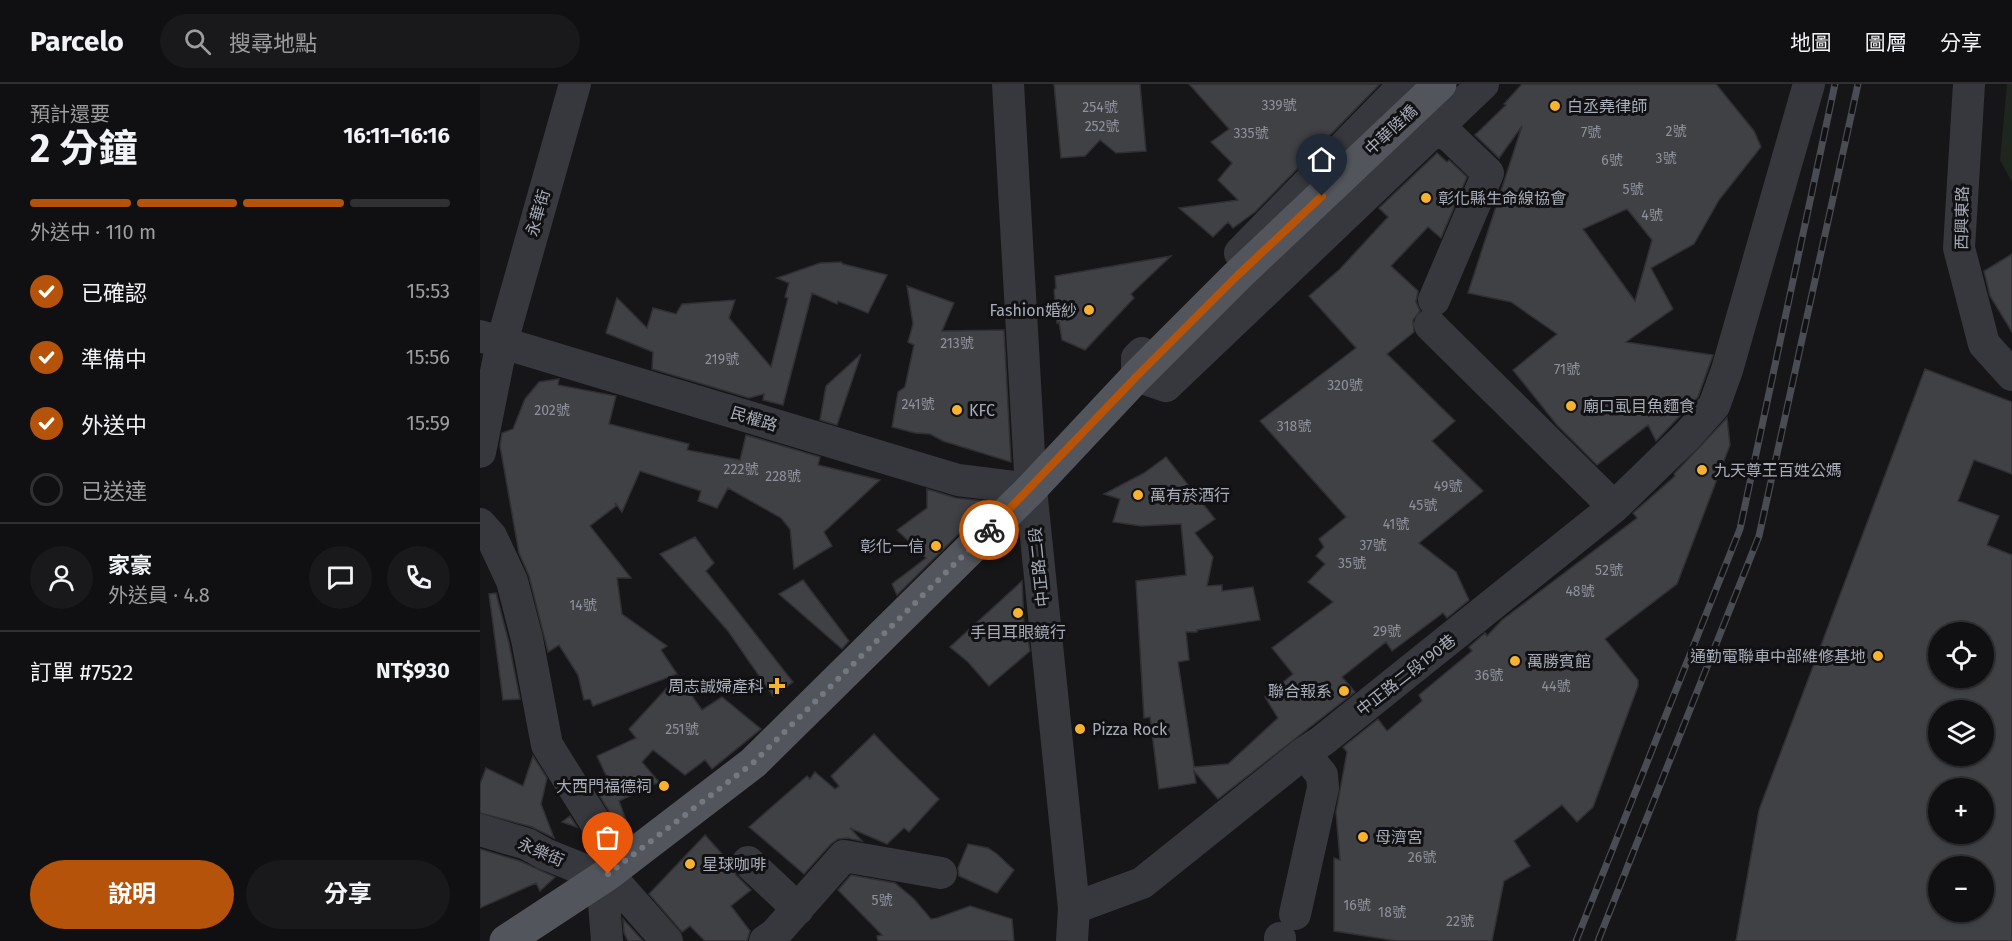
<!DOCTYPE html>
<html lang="zh-TW">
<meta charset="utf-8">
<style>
body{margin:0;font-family:"Fira Sans","Noto Sans TC",sans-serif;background:#19191b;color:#f1f3f6;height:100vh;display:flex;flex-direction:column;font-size:22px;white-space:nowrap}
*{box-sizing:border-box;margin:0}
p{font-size:20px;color:#9c9d9f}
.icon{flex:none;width:33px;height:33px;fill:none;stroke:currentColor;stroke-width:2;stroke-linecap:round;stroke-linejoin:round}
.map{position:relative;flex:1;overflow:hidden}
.drawer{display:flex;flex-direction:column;background:#101012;width:480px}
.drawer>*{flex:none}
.controls{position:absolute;left:1448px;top:538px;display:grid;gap:12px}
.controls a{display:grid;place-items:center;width:66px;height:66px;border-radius:50%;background:#101012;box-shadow:0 2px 4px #0004,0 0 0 2px #303032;font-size:30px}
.pin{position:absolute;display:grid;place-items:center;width:51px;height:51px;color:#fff;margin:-62px -26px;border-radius:50% 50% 50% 0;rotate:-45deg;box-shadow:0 0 6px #0007}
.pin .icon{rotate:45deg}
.courier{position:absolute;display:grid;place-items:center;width:60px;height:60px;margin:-30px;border:4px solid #b45309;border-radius:50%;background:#fff;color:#222;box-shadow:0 2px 8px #0007}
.summary em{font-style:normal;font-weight:700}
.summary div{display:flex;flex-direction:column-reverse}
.summary{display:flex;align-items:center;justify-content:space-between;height:102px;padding:0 30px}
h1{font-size:39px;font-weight:700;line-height:45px}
.bar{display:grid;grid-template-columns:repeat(4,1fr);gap:9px 6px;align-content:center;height:72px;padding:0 30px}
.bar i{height:8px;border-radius:4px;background:#303032}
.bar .selected{background:#b45309}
.bar p{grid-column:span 4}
.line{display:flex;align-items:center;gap:15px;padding:0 30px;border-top:2px solid #303032}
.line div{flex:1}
.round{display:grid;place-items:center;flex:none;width:63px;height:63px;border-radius:32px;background:#19191b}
ol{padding:0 30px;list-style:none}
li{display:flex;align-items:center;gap:18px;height:66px}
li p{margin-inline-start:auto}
li .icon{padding:6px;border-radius:50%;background:#b45309;color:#fff;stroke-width:4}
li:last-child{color:#9c9d9f}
li i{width:33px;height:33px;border:3px solid #303032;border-radius:50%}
.action{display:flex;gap:12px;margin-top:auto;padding:12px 30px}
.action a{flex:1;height:69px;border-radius:36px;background:#b45309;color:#fff;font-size:24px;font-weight:700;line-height:69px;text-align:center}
.action a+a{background:#19191b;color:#f1f3f6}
header{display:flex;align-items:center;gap:36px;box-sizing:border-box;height:84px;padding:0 30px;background:#101012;border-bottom:2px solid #303032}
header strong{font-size:28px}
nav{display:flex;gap:33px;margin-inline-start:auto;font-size:21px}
.search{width:420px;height:54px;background:#19191b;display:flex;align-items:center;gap:15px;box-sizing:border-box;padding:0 21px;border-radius:33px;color:#9c9d9f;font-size:22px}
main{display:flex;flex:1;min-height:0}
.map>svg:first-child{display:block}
.green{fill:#1e261f}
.building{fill:#404145;stroke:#303034;stroke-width:1.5;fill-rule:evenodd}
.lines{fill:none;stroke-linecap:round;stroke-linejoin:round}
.minor{stroke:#37383d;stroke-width:32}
.major{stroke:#52555c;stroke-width:33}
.rail-casing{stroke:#494c52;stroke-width:7}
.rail{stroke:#111113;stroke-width:4.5;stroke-dasharray:14;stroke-linecap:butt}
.done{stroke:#747880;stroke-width:6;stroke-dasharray:0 10.8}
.route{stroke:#b45309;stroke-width:8}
.poi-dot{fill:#f7b32e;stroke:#111113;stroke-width:2}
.labels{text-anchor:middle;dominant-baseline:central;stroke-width:6;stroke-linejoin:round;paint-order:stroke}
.number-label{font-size:14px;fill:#8d919b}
.poi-label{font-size:16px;fill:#a7acb8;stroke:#111113;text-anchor:start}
.street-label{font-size:16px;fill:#a7acb8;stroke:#111113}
</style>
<header>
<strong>Parcelo</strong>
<div class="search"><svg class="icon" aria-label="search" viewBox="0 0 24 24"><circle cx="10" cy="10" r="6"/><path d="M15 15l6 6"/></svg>搜尋地點</div>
<nav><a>地圖</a><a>圖層</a><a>分享</a></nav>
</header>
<main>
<section class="drawer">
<div class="summary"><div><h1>2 分鐘</h1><p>預計還要</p></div><em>16:11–16:16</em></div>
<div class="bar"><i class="selected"></i><i class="selected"></i><i class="selected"></i><i></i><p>外送中 · 110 m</p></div>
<ol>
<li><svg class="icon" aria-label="check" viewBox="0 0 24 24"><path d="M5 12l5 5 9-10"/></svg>已確認<p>15:53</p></li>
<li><svg class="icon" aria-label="check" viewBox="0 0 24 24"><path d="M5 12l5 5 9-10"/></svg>準備中<p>15:56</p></li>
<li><svg class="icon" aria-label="check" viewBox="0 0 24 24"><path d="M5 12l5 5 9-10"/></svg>外送中<p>15:59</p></li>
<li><i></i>已送達</li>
</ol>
<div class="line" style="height:108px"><a class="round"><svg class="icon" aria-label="person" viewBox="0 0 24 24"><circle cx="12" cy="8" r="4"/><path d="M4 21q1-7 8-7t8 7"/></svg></a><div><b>家豪</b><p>外送員 · 4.8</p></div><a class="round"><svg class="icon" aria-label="chat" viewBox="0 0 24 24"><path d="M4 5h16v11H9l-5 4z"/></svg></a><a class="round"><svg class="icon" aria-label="phone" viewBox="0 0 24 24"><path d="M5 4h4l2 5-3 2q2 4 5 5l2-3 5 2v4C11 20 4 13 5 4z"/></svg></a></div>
<div class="line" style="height:78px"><div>訂單 #7522</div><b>NT$930</b></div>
<div class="action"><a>說明</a><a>分享</a></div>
</section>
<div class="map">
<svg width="1532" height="857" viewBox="0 0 1532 857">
<rect width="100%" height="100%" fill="#161618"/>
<path class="green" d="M1527 0H1532V98L1520 76Z"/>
<path class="building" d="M574 0H660L666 67 636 69 620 56 605 72 581 74Z
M709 0H900L775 128 753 144 748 138 733 153 699 124 758 116 738 96 752 79 731 58 749 45Z
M1042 0H1236L1274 47 1281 63 1239 116 1214 160 1171 184 1193 225 1146 258 1233 271 1218 313 1176 357 1168 341 1117 381 1077 341 1033 286 1077 250 1031 218 988 209 1042 42 1019 74 995 51 1026 21 1024 20ZM1147 125 1172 156 1155 217 1103 145Z
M957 69 967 78 969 76 987 93 961 154 948 143 911 182 938 207 936 218 940 227 933 236 934 248 907 270 975 337 952 357 1003 407 939 459 976 488 989 516 967 534 963 529 912 567 906 558 862 593 875 608 738 715 714 687 716 699 679 705 670 633 664 634 656 497 706 491 701 440 661 442 633 438 640 415 624 410 664 389 686 373 735 435 715 449 733 473 727 502 742 501V507L773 503 780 536 717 546V548H706L709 576 698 578 714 683 748 680 798 634 785 613 813 590 792 564 853 518 828 498 845 480 836 472 844 463 839 455 866 433 780 337 876 264 829 212 860 185 908 133 899 124Z
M1532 170V248L1510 212 1504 187Z
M691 172 651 210 654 214 605 266 582 256 579 238 577 239 574 206 576 204 575 192Z
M361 178 363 180 407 191 388 229 358 217 357 220 332 209 303 321 283 316 284 310 269 314 172 285 173 268 126 249 137 214 167 244 173 224 196 230 202 220 255 216 249 234 291 283 308 214 305 213 309 199 297 194 340 179Z
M427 202 474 219 462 247 524 246 531 378 463 357 450 350 435 349 412 343 418 308 425 303 434 261 428 258 433 240Z
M381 270 357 341 340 336 346 302Z
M1445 285 1532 318V390L1494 376 1478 417 1519 432 1507 461 1532 471V857H1256L1279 726ZM1458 549H1503V594H1458ZM1458 627H1503V672H1458ZM1458 705H1503V750H1458ZM1458 783H1503V828H1458Z
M79 295 78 301 136 312 129 340 209 360 207 366 260 376 266 351 340 373 338 381 400 396 344 448 352 462 314 485 310 445 301 434 248 404 237 424 218 417 221 407 160 387 142 428 135 419 136 422 110 442 151 494H137L142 530 187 562 181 566 197 590 113 622 110 615 104 616 98 591 79 561 68 568 49 492 39 469 20 362 22 349 33 345 45 315 59 298Z
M1247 334 1250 361 1197 500 1125 555 1158 596V602L1113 723 1097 738 1082 721 1034 757 1050 782 1024 797 1012 857H917L854 847V774L860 776 856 728 867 668 863 663 898 635 907 647 942 617 939 611 992 567 989 563 1005 549 1007 552 1022 536 1157 434 1153 429 1195 392 1194 390Z
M447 405 476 414 504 417 505 424 417 511 412 500 446 474 417 446 447 424Z
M215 453 234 479 226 487 313 598 293 612 248 547 180 470Z
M323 496 369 557 362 565 299 510Z
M542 497 544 541 540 546 548 555 550 567 509 602 488 578 470 563Z
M16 509 29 559 40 615 23 616 9 510Z
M198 592 222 626 242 613 281 645 232 685 225 676 205 691 173 666 162 678 179 698 139 717 146 736 137 740 119 711 131 702 117 672 156 654 149 645Z
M394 650 416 673 459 715 429 748 424 744 407 760 370 744 382 757 367 754 358 755 351 760 324 790 269 743 327 692 330 695 335 688 355 705 359 702 351 692Z
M53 672 67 694 61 720 74 754 52 743 0 729V700L6 684 43 702Z
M90 732 97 743 82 738Z
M225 751 251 780 256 791 271 806 251 822 270 847 267 857H225L210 842 202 848 169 810Z
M488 760 508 764 517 770 534 786 517 809 479 792 478 784Z
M0 765 40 777 75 793 60 807 56 799 0 824Z
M371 791 415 799 434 815 451 835 457 834 490 822 532 835 534 857H398L397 852 402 851 358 806Z
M143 835 163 857H148L144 849Z"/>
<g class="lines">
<path class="minor" d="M528 0 551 405 594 824 592 857
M1489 0 1479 164 1504 260 1532 291
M760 169 925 0
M954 216 1008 89 959 42
M950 241 1134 423
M0 252 478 396 551 405
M662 269 657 274V292L686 302 1003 0
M0 368 22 258 95 0
M0 440 11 452 32 497 47 555 67 661 125 754 122 793 127 857
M0 746 47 760 65 770 122 793
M268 778 318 825
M128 790 187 857
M594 824 662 799 824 669 842 657 1134 423 1206 353 1234 322 1247 286 1329 0
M815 830 843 704 842 691 824 669
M285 857 295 850 364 772 461 789
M800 857V854"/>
<path class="major" d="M26 857 128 790 273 679 551 405 657 292 757 192 960 0"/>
<g class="rail-casing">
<path id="rail" d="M1096 857 1260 445 1355 0
M1118 857 1279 452 1378 0"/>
</g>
<use href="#rail" class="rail"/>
</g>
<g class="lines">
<path class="done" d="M128 790 273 679 509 446"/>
<path class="route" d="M509 446 657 292 757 192 842 112"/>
</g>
<g class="poi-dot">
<circle cx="1075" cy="22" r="6"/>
<circle cx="946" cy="114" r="6"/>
<circle cx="609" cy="226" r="6"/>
<circle cx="1091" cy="322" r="6"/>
<circle cx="477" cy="326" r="6"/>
<circle cx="1222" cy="386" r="6"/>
<circle cx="658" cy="411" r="6"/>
<circle cx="456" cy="462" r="6"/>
<circle cx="538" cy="529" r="6"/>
<circle cx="1398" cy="572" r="6"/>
<circle cx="1035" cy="577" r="6"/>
<path d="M294 593h6v6h6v6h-6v6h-6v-6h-6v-6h6z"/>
<circle cx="864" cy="607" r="6"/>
<circle cx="600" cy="645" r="6"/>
<circle cx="184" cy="702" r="6"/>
<circle cx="883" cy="753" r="6"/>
<circle cx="210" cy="780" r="6"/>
</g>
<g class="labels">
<g class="number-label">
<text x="799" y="21">339號</text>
<text x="620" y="23">254號</text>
<text x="622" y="42">252號</text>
<text x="1196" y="47">2號</text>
<text x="1111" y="48">7號</text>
<text x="771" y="49">335號</text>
<text x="1186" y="74">3號</text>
<text x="1132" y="76">6號</text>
<text x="1153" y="105">5號</text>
<text x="1172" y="131">4號</text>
<text x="477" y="259">213號</text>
<text x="242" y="275">219號</text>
<text x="1087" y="285">71號</text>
<text x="865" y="301">320號</text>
<text x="438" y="320">241號</text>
<text x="72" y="326">202號</text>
<text x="814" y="342">318號</text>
<text x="261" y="385">222號</text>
<text x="303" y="392">228號</text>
<text x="968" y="402">49號</text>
<text x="943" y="421">45號</text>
<text x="916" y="440">41號</text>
<text x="893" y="461">37號</text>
<text x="872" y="479">35號</text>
<text x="1129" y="486">52號</text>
<text x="1100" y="507">48號</text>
<text x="103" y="521">14號</text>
<text x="907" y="547">29號</text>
<text x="1009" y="591">36號</text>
<text x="1076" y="602">44號</text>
<text x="202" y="645">251號</text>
<text x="942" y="773">26號</text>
<text x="402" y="816">5號</text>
<text x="877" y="821">16號</text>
<text x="912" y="828">18號</text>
<text x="980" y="837">22號</text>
</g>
<g class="poi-label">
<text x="1087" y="22">白丞堯律師</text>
<text x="958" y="114">彰化縣生命線協會</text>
<text x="597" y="226" text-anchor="end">Fashion婚紗</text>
<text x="1103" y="322">廟口虱目魚麵食</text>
<text x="489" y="326">KFC</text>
<text x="1234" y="386">九天尊王百姓公媽</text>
<text x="670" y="411">萬有菸酒行</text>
<text x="444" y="462" text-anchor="end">彰化一信</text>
<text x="538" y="548" text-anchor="middle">手目耳眼鏡行</text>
<text x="1386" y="572" text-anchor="end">通勤電聯車中部維修基地</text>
<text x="1047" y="577">萬勝賓館</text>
<text x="284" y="602" text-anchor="end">周志誠婦產科</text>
<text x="852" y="607" text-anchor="end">聯合報系</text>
<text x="612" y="645">Pizza Rock</text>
<text x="172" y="702" text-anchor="end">大西門福德祠</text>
<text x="895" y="753">母濟宮</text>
<text x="222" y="780">星球咖啡</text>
</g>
<g class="street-label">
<text transform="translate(911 46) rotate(-43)">中華陸橋</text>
<text transform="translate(58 129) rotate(-74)">永華街</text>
<text transform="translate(1482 134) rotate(-89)">西興東路</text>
<text transform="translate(274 335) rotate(17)">民權路</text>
<text transform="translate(559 483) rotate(-96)">中正路二段</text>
<text transform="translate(926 591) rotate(-38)">中正路二段190巷</text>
<text transform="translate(61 768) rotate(23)">永樂街</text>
</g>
</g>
</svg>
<div class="controls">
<a><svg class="icon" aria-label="locate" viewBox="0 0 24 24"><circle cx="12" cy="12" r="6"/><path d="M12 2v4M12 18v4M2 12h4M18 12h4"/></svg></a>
<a><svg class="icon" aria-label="layers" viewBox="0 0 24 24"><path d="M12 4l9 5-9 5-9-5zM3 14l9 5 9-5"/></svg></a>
<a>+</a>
<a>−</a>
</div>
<div class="pin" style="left:128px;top:790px;background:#ea580c"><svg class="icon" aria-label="bag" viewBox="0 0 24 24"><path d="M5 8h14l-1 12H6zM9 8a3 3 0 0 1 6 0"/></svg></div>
<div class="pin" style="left:842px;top:112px;background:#1f2937"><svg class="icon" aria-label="home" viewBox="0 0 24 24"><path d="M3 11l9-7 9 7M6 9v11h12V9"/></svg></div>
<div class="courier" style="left:509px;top:446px"><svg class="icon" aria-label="bike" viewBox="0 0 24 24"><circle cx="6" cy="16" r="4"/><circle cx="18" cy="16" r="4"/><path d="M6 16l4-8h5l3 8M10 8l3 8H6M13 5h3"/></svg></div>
</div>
</main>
